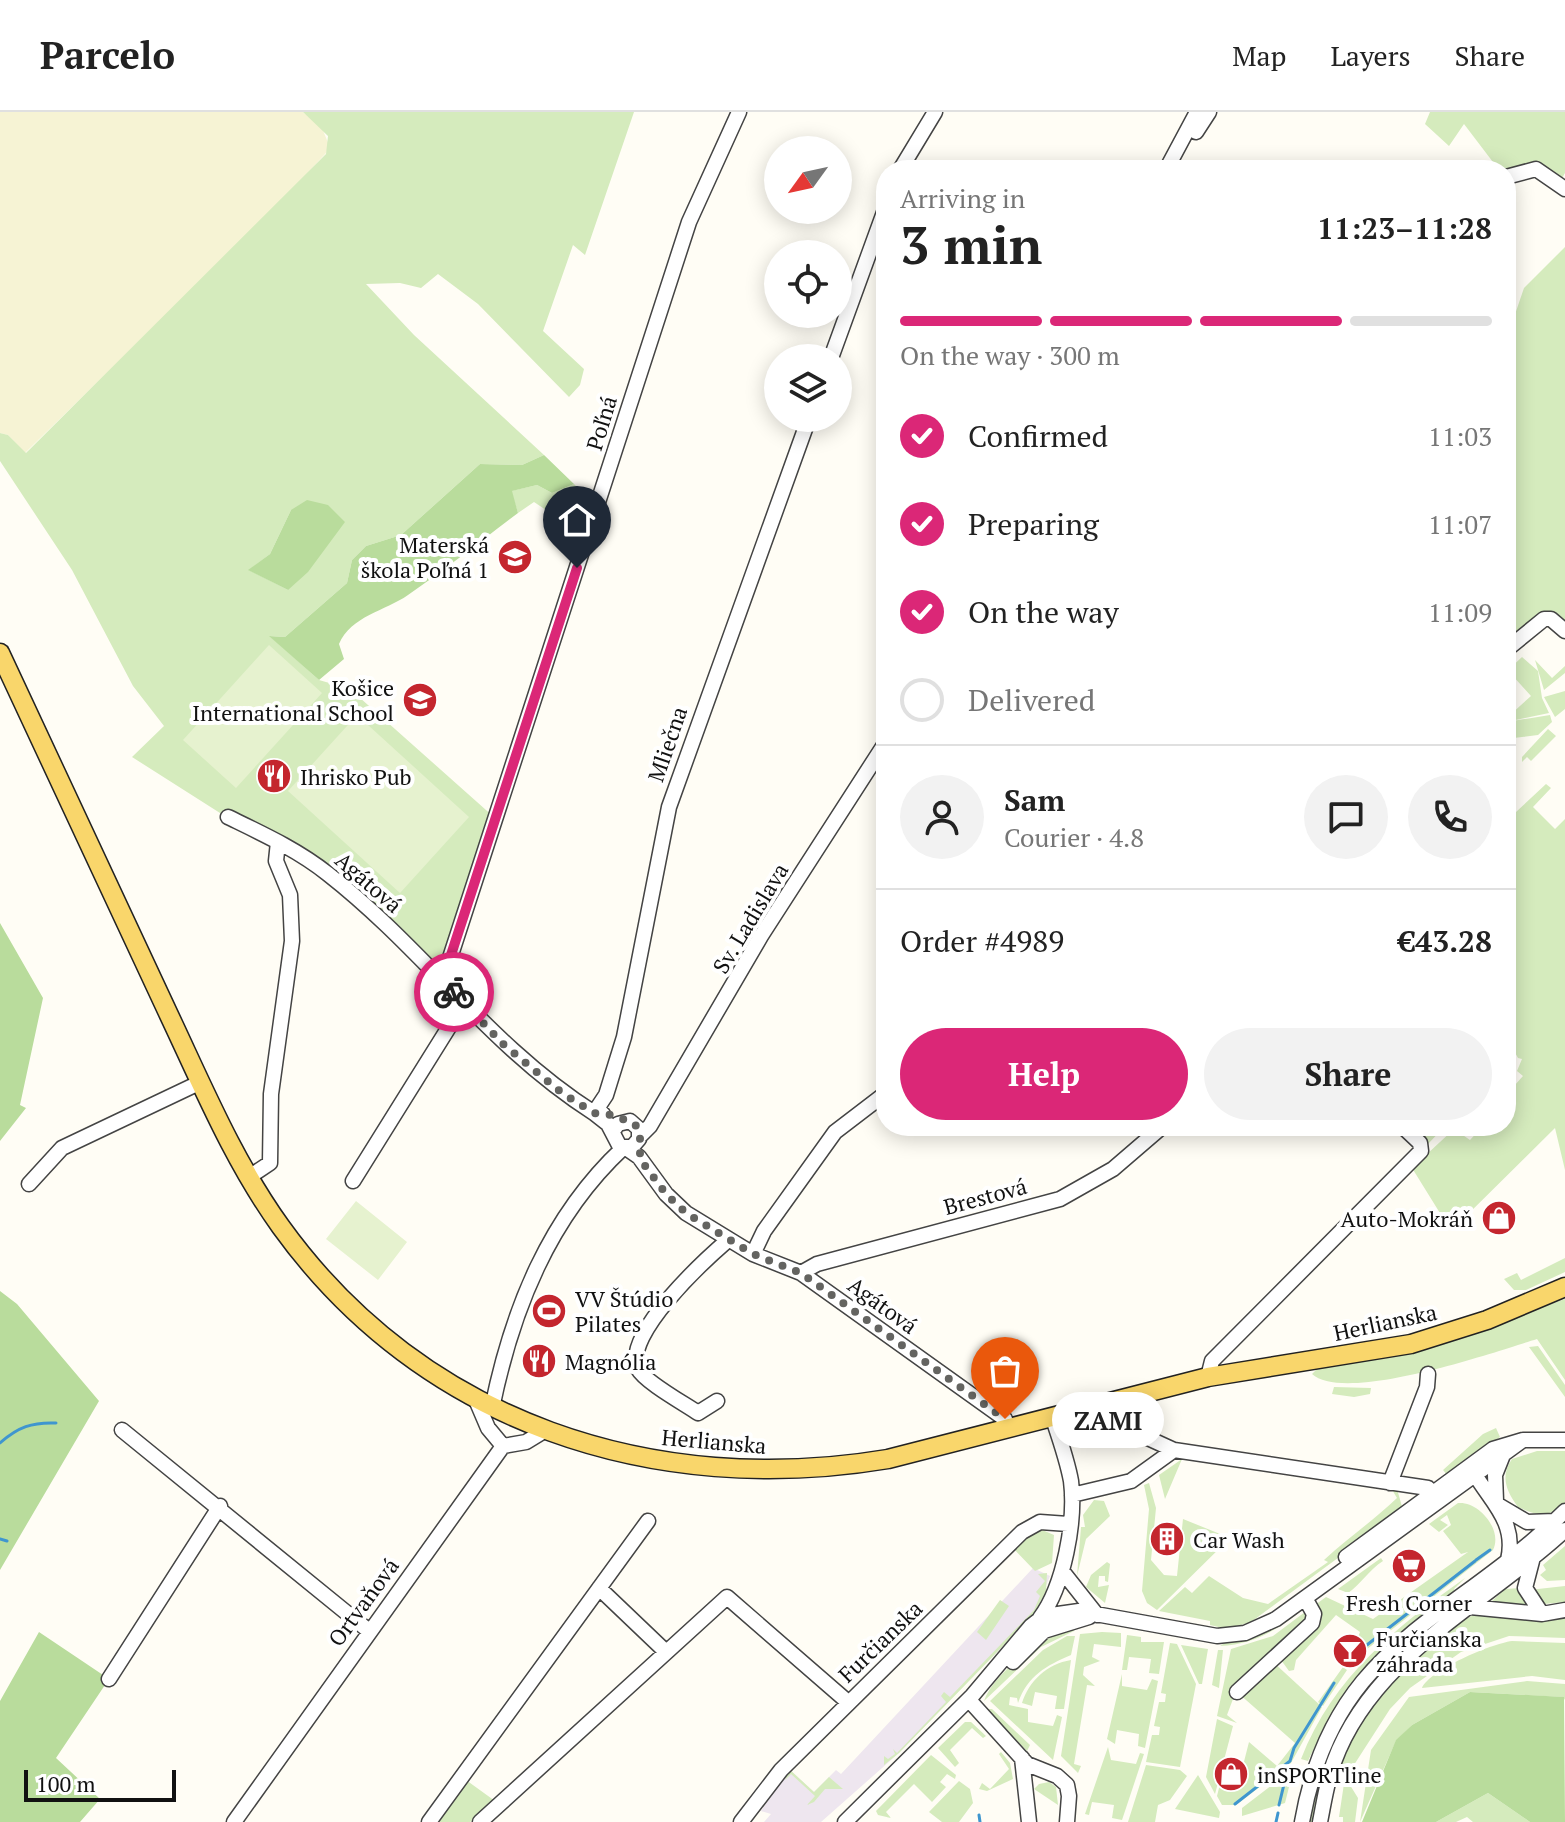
<!DOCTYPE html>
<meta charset="utf-8">
<style>
body{margin:0;font-family:"PT Serif",serif;background:#f2f2f2;color:#222;height:100vh;display:flex;flex-direction:column;font-size:30px;white-space:nowrap}
*{box-sizing:border-box;margin:0}
p{font-size:26px;color:#767676}
.icon{flex:none;width:44px;height:44px;fill:none;stroke:currentColor;stroke-width:2;stroke-linecap:round;stroke-linejoin:round}
.map{position:relative;flex:1;overflow:hidden}
.details{position:absolute;left:876px;top:48px;width:640px;height:976px;display:flex;flex-direction:column;background:#fff;border-radius:32px;box-shadow:0 4px 20px #0003}
.details>*{flex:none}
.needle{width:52px;rotate:237deg}
.fabs{position:absolute;left:764px;top:24px;display:grid;gap:16px}
.fabs a{display:grid;place-items:center;width:88px;height:88px;border-radius:50%;background:#fff;box-shadow:0 4px 20px #0003;font-size:40px}
.scale{position:absolute;left:24px;bottom:20px;width:152px;box-sizing:border-box;padding-left:8px;border:4px solid #111;border-top:0;font-size:22px;line-height:28px;white-space:nowrap;color:#111;-webkit-text-stroke:6px #fff;paint-order:stroke}
.pin{position:absolute;display:grid;place-items:center;width:68px;height:68px;color:#fff;margin:-82px -34px;border-radius:50% 50% 50% 0;rotate:-45deg;box-shadow:0 0 8px #0007}
.pin .icon{rotate:45deg}
.courier{position:absolute;display:grid;place-items:center;width:80px;height:80px;margin:-40px;border:6px solid #db2777;border-radius:50%;background:#fff;color:#222;box-shadow:0 2px 10px #0007}
.bubble{position:absolute;height:56px;border-radius:28px;background:#fff;box-shadow:0 4px 20px #0003;font-size:26px;font-weight:700;line-height:56px;text-align:center}
.summary em{font-style:normal;font-weight:700}
.summary div{display:flex;flex-direction:column-reverse}
.summary{display:flex;align-items:center;justify-content:space-between;height:136px;padding:0 24px}
h1{font-size:52px;font-weight:700;line-height:60px}
.bar{display:grid;grid-template-columns:repeat(4,1fr);gap:12px 8px;align-content:center;height:96px;padding:0 24px}
.bar i{height:10px;border-radius:6px;background:#e0e0e0}
.bar .on{background:#db2777}
.bar p{grid-column:span 4}
.line{display:flex;align-items:center;gap:20px;padding:0 24px;border-top:2px solid #e0e0e0}
.line div{flex:1}
.round{display:grid;place-items:center;flex:none;width:84px;height:84px;border-radius:42px;background:#f2f2f2}
ol{padding:0 24px;list-style:none}
li{display:flex;align-items:center;gap:24px;height:88px}
li p{margin-inline-start:auto}
li .icon{padding:8px;border-radius:50%;background:#db2777;color:#fff;stroke-width:4}
li:last-child{color:#767676}
li i{width:44px;height:44px;border:4px solid #e0e0e0;border-radius:50%}
.primary-button{display:flex;gap:16px;margin-top:auto;padding:16px 24px}
.primary-button a{flex:1;height:92px;border-radius:48px;background:#db2777;color:#fff;font-size:32px;font-weight:700;line-height:92px;text-align:center}
.primary-button a+a{background:#f2f2f2;color:#222}
header{display:flex;align-items:center;gap:48px;box-sizing:border-box;height:112px;padding:0 40px;background:#fff;border-bottom:2px solid #e0e0e0}
header strong{font-size:38px}
nav{display:flex;gap:44px;margin-inline-start:auto;font-size:28px}
.map>svg:first-child{display:block}
.industrial{fill:#eee6ef}
.farmland{fill:#f6f3d4}
.green{fill:#d5ebbd;fill-rule:evenodd}
.forest{fill:#b9dc9c}
.pitch{fill:#e6f2cf}
.lines{fill:none;stroke-linecap:round;stroke-linejoin:round}
.stream{stroke:#3f96cf;stroke-width:3}
.minor-casing{stroke:#444;stroke-width:17}
.major-casing{stroke:#222;stroke-width:21}
.minor{stroke:#fff;stroke-width:14}
.major{stroke:#f9d66b;stroke-width:18}
.done{stroke:#646461;stroke-width:8;stroke-dasharray:0 14.4}
.route{stroke:#db2777;stroke-width:10}
.labels{text-anchor:middle;dominant-baseline:central;stroke-width:8;stroke-linejoin:round;paint-order:stroke}
.street-label{font-size:22px;fill:#111;stroke:#fff}
.poi-label{font-size:22px;fill:#111;stroke:#fff;text-anchor:start}
</style>
<header>
<strong>Parcelo</strong>
<nav><a>Map</a><a>Layers</a><a>Share</a></nav>
</header>
<div class="map">
<svg width="1565" height="1710" viewBox="0 0 1565 1710">
<rect width="100%" height="100%" fill="#fffdf5"/>
<path class="industrial" d="M1033 1456 1050 1464 1034 1502 899 1641 821 1710H764L771 1702 761 1699 789 1657 814 1680 836 1658 841 1662Z"/>
<path class="farmland" d="M0 0H303L322 16 329 33 326 41 276 95 25 341 8 323 0 321Z"/>
<path class="green" d="M303 0H634L585 143 573 133 543 219 584 257 580 273 569 285 478 192 438 162 421 176 400 171 366 172 414 223 544 343 522 353 480 352 401 423 366 434 352 448 347 471 285 525 270 524 319 568 350 577 495 706 438 864 417 841 278 730 220 701 132 645 164 614 133 574 72 458 0 349V321L8 323 26 341 326 42 328 24ZM291 398 288 478 249 458 270 442Z
M1430 0H1565V61L1561 68 1499 58 1464 12 1449 34 1425 12Z
M1565 135V512L1557 506 1506 533V307L1513 240 1510 217 1524 176Z
M574 372 589 387 578 425 566 423 564 410 534 390 518 401 511 379 537 373 552 381Z
M1522 545 1538 559 1542 586 1549 601 1511 609 1506 607V602L1509 604 1531 584 1512 563 1506 568V560Z
M1535 548 1552 566 1565 554V561L1544 578Z
M1565 579V597L1555 605 1544 585Z
M1550 603 1552 610 1538 623 1506 627V610Z
M1548 617 1556 624 1531 649 1527 645 1522 650V645Z
M1546 672 1551 676 1533 695 1555 717 1565 707V1058L1555 1016 1454 1116 1448 1114 1412 1056 1454 1017 1470 1028 1483 1014H1506V969L1509 968 1514 974 1523 964 1517 959 1522 947 1518 946 1506 924V705L1513 702 1510 695 1516 700Z
M1408 1014H1445L1428 1032Z
M1565 1146V1160L1526 1178H1514L1504 1167 1517 1161 1521 1168Z
M1565 1187V1268L1537 1227C1495 1240 1345 1292 1312 1262L1319 1255 1420 1238Z
M1538 1234 1565 1273V1285L1529 1235Z
M1334 1275 1371 1276 1370 1282 1354 1285 1332 1282Z
M1496 1316 1500 1325 1448 1364 1443 1358 1483 1322Z
M1537 1339H1565V1391C1550 1406 1537 1404 1518 1395 1506 1379 1500 1364 1512 1347Z
M1182 1347 1165 1387 1159 1363Z
M1149 1371 1156 1396 1151 1448 1164 1463 1177 1464 1183 1407 1230 1426 1157 1498 1147 1491 1142 1479 1149 1397 1144 1373Z
M1391 1376 1397 1377 1403 1398 1251 1510 1227 1517 1210 1513V1509L1159 1499 1185 1475 1192 1481 1209 1464 1243 1486 1268 1492 1328 1450 1324 1448C1348 1426 1374 1408 1397 1386Z
M1094 1388 1104 1389 1110 1404 1086 1427 1077 1464 1081 1415H1085L1083 1403Z
M1458 1391C1479 1389 1503 1418 1493 1438L1362 1541 1354 1535 1360 1520 1336 1503 1296 1548 1294 1558 1289 1559 1281 1548 1315 1512V1493L1326 1485 1373 1507 1468 1440 1461 1442 1443 1419 1451 1413 1447 1403 1440 1408 1448 1413 1439 1420 1429 1412Z
M1040 1417 1054 1423 1052 1451 1035 1459 1013 1436 1029 1421Z
M1565 1434V1468L1547 1469 1540 1463 1546 1458 1543 1453Z
M1381 1446 1383 1449C1369 1458 1361 1472 1348 1481L1338 1477Z
M1107 1450 1110 1452 1108 1470 1105 1469V1464H1099L1098 1475 1109 1473 1105 1491 1086 1475 1091 1463Z
M1047 1461 1046 1479 1034 1502 899 1641 884 1653V1644L888 1647 895 1642 893 1637 897 1641 946 1590 941 1584 944 1580 950 1585 1034 1498 1040 1484 1036 1480 1045 1469 1038 1462Z
M1465 1466 1454 1477 1456 1480C1383 1533 1347 1567 1308 1649L1301 1647C1333 1565 1396 1515 1465 1466Z
M1565 1474V1490L1544 1492 1529 1478Z
M1521 1476 1534 1496 1492 1489 1505 1477Z
M1000 1488 1009 1494 986 1528 977 1520Z
M1298 1496H1305C1278 1517 1256 1532 1220 1534L1226 1530 1259 1522Z
M1309 1497 1311 1504 1236 1579 1227 1603 1237 1611 1217 1604 1231 1537 1273 1524Z
M1476 1502 1565 1506V1526L1509 1524 1461 1540 1410 1576 1390 1597 1352 1656 1337 1658C1353 1603 1424 1525 1476 1502Z
M1447 1503 1372 1573 1329 1644 1313 1710H1308C1318 1650 1343 1593 1387 1549 1404 1532 1427 1518 1447 1503Z
M1074 1515V1519L1041 1535 984 1589C994 1560 1045 1524 1074 1515Z
M1102 1520 1121 1521V1535L1094 1532 1092 1545 1100 1549 1084 1555 1083 1563 1095 1574 1087 1573 1074 1652 1081 1654 1078 1661 1061 1644 1079 1528 1080 1522Z
M1127 1523 1141 1525V1530H1164L1159 1562 1149 1561 1151 1547 1129 1545 1127 1558H1122Z
M1067 1524H1075L1071 1543C1046 1554 1028 1563 1018 1591L1017 1586 1010 1585 1009 1593 1028 1597V1610L1053 1614 1057 1603 1062 1605 1053 1648 990 1589 1043 1538Z
M1512 1529 1565 1531V1568L1532 1564 1422 1576C1430 1558 1490 1532 1512 1529Z
M1170 1531 1177 1532 1196 1572 1180 1655 1146 1650 1152 1623H1159L1160 1615 1154 1614 1159 1590H1165L1166 1582 1161 1581Z
M1181 1533 1208 1537 1202 1572H1199Z
M1218 1538H1223L1219 1576 1212 1573Z
M1071 1548 1064 1597H1055L1057 1584 1035 1580 1032 1594 1022 1591C1029 1569 1047 1552 1071 1548Z
M1272 1549 1322 1595 1291 1651 1236 1693H1222L1217 1684 1220 1672 1237 1677 1249 1630 1277 1654 1295 1631 1238 1581Z
M1343 1555 1347 1558 1323 1594 1318 1590Z
M1122 1562V1574L1147 1578 1152 1567 1158 1569 1145 1636 1138 1634 1139 1622 1117 1618 1115 1632 1107 1627Z
M1527 1569 1565 1572V1588L1563 1585 1470 1580 1412 1613 1396 1629 1360 1710 1371 1638 1409 1585Z
M986 1597H992L1030 1633 1027 1639Z
M1217 1607 1233 1614 1215 1682 1206 1665Z
M965 1610H971L986 1624 983 1626 972 1616 950 1638 959 1651 955 1655 938 1636Z
M1108 1635 1111 1648 1136 1652 1140 1641 1144 1642 1122 1708 1112 1706 1114 1693 1092 1690 1089 1703 1085 1702Z
M1001 1640 1010 1651 1013 1667 987 1679 979 1677 982 1671 990 1677 1009 1657 999 1642Z
M931 1643 956 1663 955 1667 947 1662 940 1670 946 1675 932 1690 914 1672 886 1700 891 1706 878 1703 876 1699Z
M1146 1653 1180 1658 1187 1664 1170 1688 1158 1693 1155 1710H1128Z
M789 1657 814 1680 829 1665 843 1677H825L814 1690 807 1693 815 1684 791 1662 785 1668Z
M1198 1663 1220 1700 1219 1706 1175 1697Z
M1285 1663 1291 1667 1285 1691 1242 1704V1696Z
M1345 1665 1358 1686 1355 1710H1343V1705H1339Z
M466 1668 495 1689 470 1710H437Z
M959 1669 970 1677 973 1691 959 1710H942L929 1700Z
M1039 1672 1049 1670 1056 1675 1058 1693 1034 1677Z
M1488 1681 1530 1710H1473L1467 1705 1456 1710H1436Z"/>
<path class="forest" d="M544 343 574 372 552 381 537 373 512 379 518 401C482 428 446 457 408 483 385 499 351 504 339 532L344 547 319 568 269 524 285 525 347 471 352 448 366 434 401 423 480 352 522 353Z
M307 388 328 393 345 410 308 460 288 478 248 458 270 442 291 398Z
M0 811 43 886 20 993 26 996 0 1029Z
M0 1179 17 1192 99 1289 0 1458Z
M39 1520 109 1567 56 1646 100 1687 80 1710H0V1589Z
M1470 1580 1564 1585 1565 1710H1530L1488 1681 1436 1710H1362L1396 1628 1412 1613Z"/>
<path class="pitch" d="M269 533 322 581 236 676 183 628Z
M357 603 469 705 400 781 288 679Z
M356 1089 407 1130 378 1168 326 1127Z"/>
<g class="lines">
<path class="stream" d="M0 1331C18 1315 32 1310 56 1311
M0 1427 7 1429
M1476 1448 1490 1438
M1363 1536 1475 1449
M1235 1692 1290 1649 1294 1636 1334 1571
M1279 1693 1286 1664
M979 1703 980 1710
M1276 1710 1278 1701"/>
<g class="minor-casing">
<path id="minor" d="M1196 20 1209 0
M900 58 935 0
M1166 58 1197 0
M1506 65 1536 57 1565 77
M831 246 886 95
M1506 538 1544 507H1551L1565 519
M228 705C263 722 298 738 328 762 424 837 490 935 594 1001L603 1002
M438 864 449 849 689 110 739 0
M613 1019 618 1012 630 1009 639 1017V1027L632 1035H620L608 1012 594 1001 606 983 624 925 669 695 809 306
M639 1025 650 1014 761 824 886 630
M626 1036 639 1045 666 1082 686 1101 753 1142 801 1161 1005 1307
M249 1065 270 1051 271 982 292 829 290 783 276 749 278 730
M353 1069 464 891
M29 1072 62 1036 201 970
M753 1142 764 1119 835 1020 886 981
M801 1161 817 1152 1060 1087 1113 1057 1163 1014
M1208 1265 1212 1249 1421 1039 1420 1031 1402 1014
M476 1288 488 1316 503 1334
M717 1289 698 1301C685 1292 645 1270 638 1257 622 1223 706 1147 728 1128
M492 1296C512 1198 549 1105 623 1036
M1129 1297 1139 1322 1174 1338 1428 1376
M122 1318 369 1519
M1476 1355 1474 1361C1491 1390 1517 1410 1508 1448
M1390 1371 1427 1275 1428 1262
M1072 1383 1131 1369 1174 1338
M1496 1389 1495 1363 1503 1343
M1500 1394 1527 1410 1555 1409
M1346 1445 1493 1337 1523 1328H1565
M1532 1449 1525 1476 1542 1502
M1063 1460 1097 1503
M599 1476 665 1539
M1470 1495 1542 1502 1565 1498
M1040 1506C1064 1474 1076 1409 1071 1369 1067 1347 1059 1325 1052 1304
M1013 1550 1044 1519 1089 1505
M109 1567 220 1394
M1237 1580 1312 1511 1314 1502 1305 1486
M969 1588 1027 1652 1057 1664 1067 1673 1069 1684 1067 1710
M1022 1646 1029 1710
M234 1710 503 1334 526 1330 544 1319
M429 1710 648 1409
M480 1710 727 1485 849 1591
M741 1710 781 1658 1022 1420 1040 1410 1068 1412
M845 1710 972 1584 1031 1514 1044 1504 1079 1499 1217 1524 1245 1521 1276 1507 1523 1328
M1302 1710C1333 1531 1451 1511 1565 1399
M1320 1710C1324 1690 1327 1669 1334 1650 1373 1543 1487 1491 1565 1418"/>
</g>
<g class="major-casing">
<path id="major" d="M0 541C56 662 112 783 169 903 203 975 234 1050 281 1115 423 1312 655 1386 888 1347L1208 1265 1411 1232 1487 1208 1565 1175"/>
</g>
<use href="#minor" class="minor"/>
<use href="#major" class="major"/>
</g>
<g class="lines">
<path class="done" d="M454 880 503 932 562 981 594 1001 613 1003 635 1012 640 1022V1047L666 1082 686 1101 753 1142 801 1161 1005 1307"/>
<path class="route" d="M454 880 438 864 449 849 577 456"/>
</g>
<defs>
<g id="school-disc" transform="scale(1.8)"><circle r="9.5" fill="#c4262e" stroke="#fff"/><path d="M0-5L7-2L0 1L-7-2ZM-4 1L0 2.5L4 1V4Q0 6-4 4Z" fill="#fff"/></g>
<g id="restaurant-disc" transform="scale(1.8)"><circle r="9.5" fill="#c4262e" stroke="#fff"/><path d="M-5-6h1v4h1v-4h1v4h1v-4h1v5L-1.5 .5V6h-2V.5L-5-1ZM5-6V6H3V1.5H1.5Q1.5-4 5-6Z" fill="#fff"/></g>
<g id="shop-disc" transform="scale(1.8)"><circle r="9.5" fill="#c4262e" stroke="#fff"/><path d="M-5-2.5h2.3a2.7 3.5 0 0 1 5.4 0H5L5.5 6h-11ZM-1.5-2.5h3a1.5 2.3 0 0 0-3 0Z" fill="#fff"/></g>
<g id="stadium-disc" transform="scale(1.8)"><circle r="9.5" fill="#c4262e" stroke="#fff"/><path d="M0-5a6.5 5 0 1 0 0 10a6.5 5 0 1 0 0-10ZM-3.5-1.8h7v3.6h-7Z" fill="#fff"/></g>
<g id="building-disc" transform="scale(1.8)"><circle r="9.5" fill="#c4262e" stroke="#fff"/><path d="M-4-6H4V6H1V3H-1V6H-4ZM-2.5-4.3h1.7v1.8h-1.7ZM.8-4.3h1.7v1.8H.8ZM-2.5-1h1.7V.8h-1.7ZM.8-1h1.7V.8H.8Z" fill="#fff"/></g>
<g id="supermarket-disc" transform="scale(1.8)"><circle r="9.5" fill="#c4262e" stroke="#fff"/><path d="M-6-5.5h2.5l.6 2H6L4.5 2H-2.5L-4.4-4H-6ZM-1.5 3.2a1.3 1.3 0 1 0 .1 0ZM3 3.2a1.3 1.3 0 1 0 .1 0Z" fill="#fff"/></g>
<g id="bar-disc" transform="scale(1.8)"><circle r="9.5" fill="#c4262e" stroke="#fff"/><path d="M-6-5H6L.8 .8V4.5H3.5V6h-7V4.5H-.8V.8Z" fill="#fff"/></g>
</defs>
<g fill-rule="evenodd">
<use href="#school-disc" x="515" y="445"/>
<use href="#school-disc" x="420" y="588"/>
<use href="#restaurant-disc" x="274" y="664"/>
<use href="#shop-disc" x="1499" y="1106"/>
<use href="#stadium-disc" x="549" y="1199"/>
<use href="#restaurant-disc" x="539" y="1249"/>
<use href="#building-disc" x="1167" y="1427"/>
<use href="#supermarket-disc" x="1409" y="1454"/>
<use href="#bar-disc" x="1350" y="1539"/>
<use href="#shop-disc" x="1231" y="1662"/>
</g>
<g class="labels">
<g class="street-label">
<text transform="translate(601 311) rotate(-73)">Poľná</text>
<text transform="translate(667 632) rotate(-71)">Mliečna</text>
<text transform="translate(369 770) rotate(41)">Agátová</text>
<text transform="translate(750 806) rotate(-59)">Sv. Ladislava</text>
<text transform="translate(985 1084) rotate(-15)">Brestová</text>
<text transform="translate(883 1193) rotate(36)">Agátová</text>
<text transform="translate(1385 1210) rotate(-12)">Herlianska</text>
<text transform="translate(714 1329) rotate(5)">Herlianska</text>
<text transform="translate(363 1490) rotate(-54)">Ortvaňová</text>
<text transform="translate(880 1529) rotate(-44)">Furčianska</text>
</g>
<g class="poi-label">
<text x="489" y="432" text-anchor="end">Materská<tspan x="489" dy="25">škola Poľná 1</tspan></text>
<text x="394" y="575" text-anchor="end">Košice<tspan x="394" dy="25">International School</tspan></text>
<text x="300" y="664">Ihrisko Pub</text>
<text x="1473" y="1106" text-anchor="end">Auto-Mokráň</text>
<text x="575" y="1186">VV Štúdio<tspan x="575" dy="25">Pilates</tspan></text>
<text x="565" y="1249">Magnólia</text>
<text x="1193" y="1427">Car Wash</text>
<text x="1409" y="1490" text-anchor="middle">Fresh Corner</text>
<text x="1376" y="1526">Furčianska<tspan x="1376" dy="25">záhrada</tspan></text>
<text x="1257" y="1662">inSPORTline</text>
</g>
</g>
</svg>
<div class="fabs">
<a><svg class="needle" viewBox="-14 -14 28 28"><path d="M0-13l5 13h-10z" fill="#e53935"/><path d="M0 13l5-13h-10z" fill="#767676"/></svg></a>
<a><svg class="icon" aria-label="locate" viewBox="0 0 24 24"><circle cx="12" cy="12" r="6"/><path d="M12 2v4M12 18v4M2 12h4M18 12h4"/></svg></a>
<a><svg class="icon" aria-label="layers" viewBox="0 0 24 24"><path d="M12 4l9 5-9 5-9-5zM3 14l9 5 9-5"/></svg></a>
</div>
<div class="scale">100 m</div>
<div class="pin" style="left:1005px;top:1307px;background:#ea580c"><svg class="icon" aria-label="bag" viewBox="0 0 24 24"><path d="M5 8h14l-1 12H6zM9 8a3 3 0 0 1 6 0"/></svg></div>
<div class="pin" style="left:577px;top:456px;background:#1f2937"><svg class="icon" aria-label="home" viewBox="0 0 24 24"><path d="M3 11l9-7 9 7M6 9v11h12V9"/></svg></div>
<div class="courier" style="left:454px;top:880px"><svg class="icon" aria-label="bike" viewBox="0 0 24 24"><circle cx="6" cy="16" r="4"/><circle cx="18" cy="16" r="4"/><path d="M6 16l4-8h5l3 8M10 8l3 8H6M13 5h3"/></svg></div>
<div class="bubble" style="left:1052px;top:1280px;width:112px">ZAMI</div>
<section class="details">
<div class="summary"><div><h1>3 min</h1><p>Arriving in</p></div><em>11:23–11:28</em></div>
<div class="bar"><i class="on"></i><i class="on"></i><i class="on"></i><i></i><p>On the way · 300 m</p></div>
<ol>
<li><svg class="icon" aria-label="check" viewBox="0 0 24 24"><path d="M5 12l5 5 9-10"/></svg>Confirmed<p>11:03</p></li>
<li><svg class="icon" aria-label="check" viewBox="0 0 24 24"><path d="M5 12l5 5 9-10"/></svg>Preparing<p>11:07</p></li>
<li><svg class="icon" aria-label="check" viewBox="0 0 24 24"><path d="M5 12l5 5 9-10"/></svg>On the way<p>11:09</p></li>
<li><i></i>Delivered</li>
</ol>
<div class="line" style="height:144px"><a class="round"><svg class="icon" aria-label="person" viewBox="0 0 24 24"><circle cx="12" cy="8" r="4"/><path d="M4 21q1-7 8-7t8 7"/></svg></a><div><b>Sam</b><p>Courier · 4.8</p></div><a class="round"><svg class="icon" aria-label="chat" viewBox="0 0 24 24"><path d="M4 5h16v11H9l-5 4z"/></svg></a><a class="round"><svg class="icon" aria-label="phone" viewBox="0 0 24 24"><path d="M5 4h4l2 5-3 2q2 4 5 5l2-3 5 2v4C11 20 4 13 5 4z"/></svg></a></div>
<div class="line" style="height:104px"><div>Order #4989</div><b>€43.28</b></div>
<div class="primary-button"><a>Help</a><a>Share</a></div>
</section>
</div>
